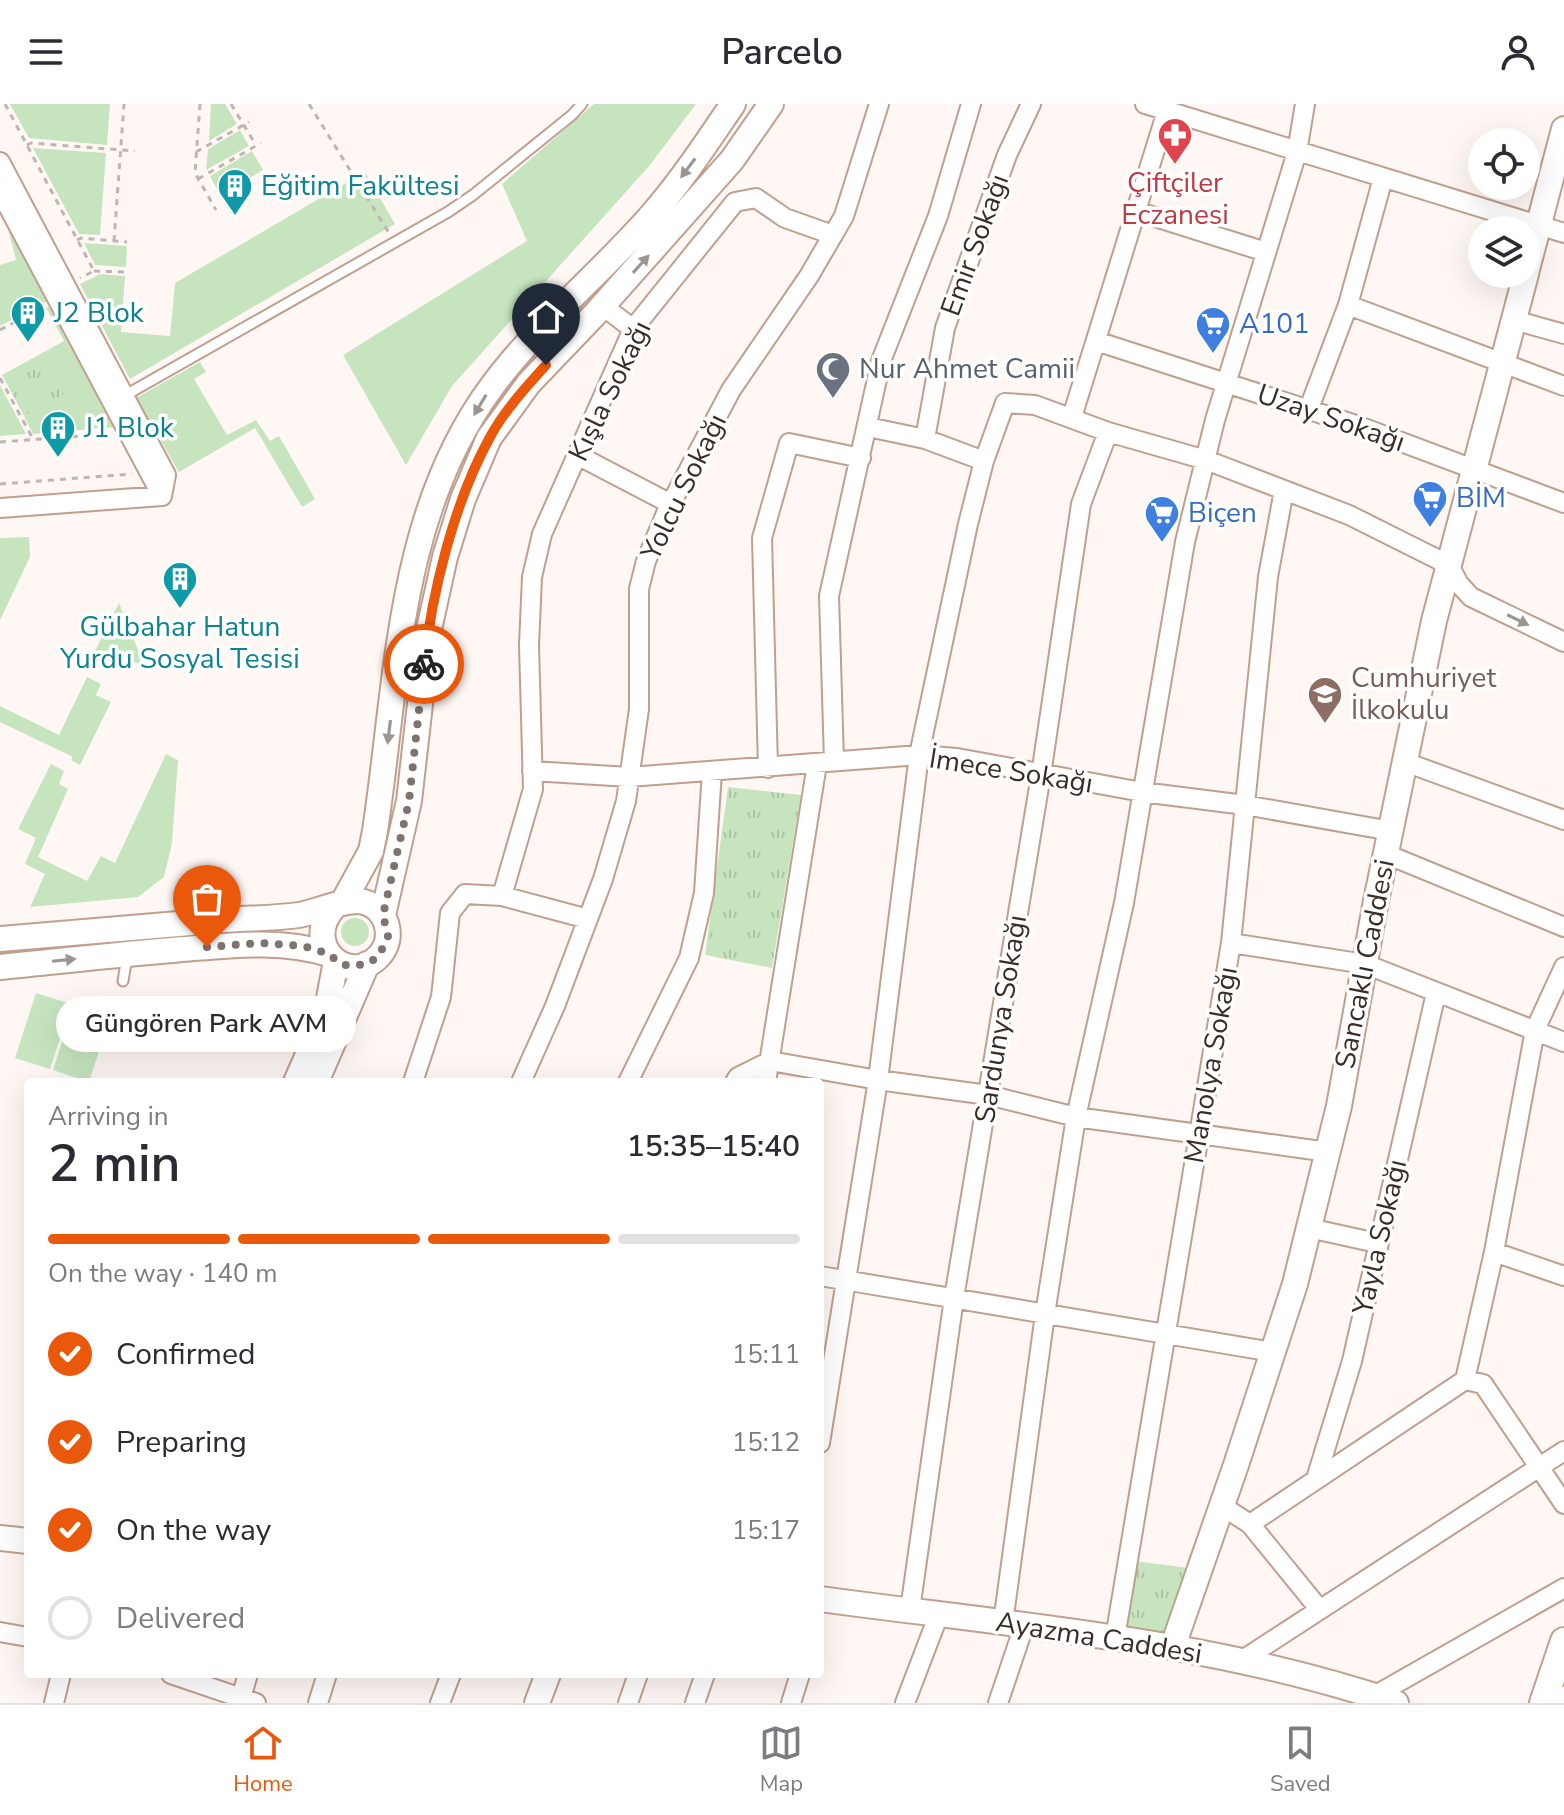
<!DOCTYPE html>
<meta charset="utf-8">
<style>
body{margin:0;font-family:"Nunito Sans",sans-serif;background:#f2f2f3;color:#2b2b33;height:100vh;display:flex;flex-direction:column;font-size:30px;white-space:nowrap}
*{box-sizing:border-box;margin:0}
p{font-size:26px;color:#7c7c81}
.icon{flex:none;width:44px;height:44px;fill:none;stroke:currentColor;stroke-width:2;stroke-linecap:round;stroke-linejoin:round}
.map{position:relative;flex:1;overflow:hidden}
.panel{position:absolute;left:24px;top:974px;width:800px;height:600px;display:flex;flex-direction:column;background:#fff;border-radius:8px;box-shadow:0 8px 32px #0002}
.panel>*{flex:none}
.tools{position:absolute;left:1468px;top:24px;display:grid;gap:16px}
.tools a{display:grid;place-items:center;width:72px;height:72px;border-radius:50%;background:#fff;box-shadow:0 8px 32px #0002;font-size:40px}
.pin{position:absolute;display:grid;place-items:center;width:68px;height:68px;color:#fff;margin:-82px -34px;border-radius:50% 50% 50% 0;rotate:-45deg;box-shadow:0 0 8px #0007}
.pin .icon{rotate:45deg}
.courier{position:absolute;display:grid;place-items:center;width:80px;height:80px;margin:-40px;border:6px solid #ea580c;border-radius:50%;background:#fff;color:#222;box-shadow:0 2px 10px #0007}
.bubble{position:absolute;height:56px;border-radius:28px;background:#fff;box-shadow:0 8px 32px #0002;font-size:26px;font-weight:600;line-height:56px;text-align:center}
.headline em{font-style:normal;font-weight:600}
.headline div{display:flex;flex-direction:column-reverse}
.headline{display:flex;align-items:center;justify-content:space-between;height:136px;padding:0 24px}
h1{font-size:52px;font-weight:600;line-height:60px}
.bar{display:grid;grid-template-columns:repeat(4,1fr);gap:12px 8px;align-content:center;height:96px;padding:0 24px}
.bar i{height:10px;border-radius:6px;background:#e1e1e2}
.bar .on{background:#ea580c}
.bar p{grid-column:span 4}
ol{padding:0 24px;list-style:none}
li{display:flex;align-items:center;gap:24px;height:88px}
li p{margin-inline-start:auto}
li .icon{padding:8px;border-radius:50%;background:#ea580c;color:#fff;stroke-width:4}
li:last-child{color:#7c7c81}
li i{width:44px;height:44px;border:4px solid #e1e1e2;border-radius:50%}
header{display:flex;justify-content:space-between;align-items:center;height:104px;padding:0 24px;background:#fff;font-size:36px;font-weight:600}
.tab-bar{display:flex;justify-content:space-around;align-items:center;height:112px;border-top:2px solid #e1e1e2;background:#fff;font-size:22px;color:#7c7c81}
.tab-bar a{display:grid;justify-items:center;gap:4px}
.tab-bar .on{color:#ea580c}
.map>svg:first-child{display:block}
.grass{fill:#c6e5bf}
.park{fill:url(#park-tufts)}
.lines{fill:none;stroke-linecap:round;stroke-linejoin:round}
.service-casing{stroke:#c19f8e;stroke-width:13}
.minor-casing{stroke:#c19f8e;stroke-width:22}
.tertiary-casing{stroke:#c19f8e;stroke-width:28}
.secondary-casing{stroke:#c19f8e;stroke-width:30}
.path{stroke:#bfb5b1;stroke-width:3;stroke-dasharray:6 6;stroke-linecap:butt}
.service{stroke:#fff;stroke-width:9}
.minor{stroke:#fff;stroke-width:18}
.tertiary{stroke:#fff;stroke-width:24}
.secondary{stroke:#fff;stroke-width:26}
.oneway{fill:#9c9692}
.done{stroke:#7f736d;stroke-width:8;stroke-dasharray:0 14.4}
.route{stroke:#ea580c;stroke-width:10}
.labels{text-anchor:middle;dominant-baseline:central;stroke-width:7;stroke-linejoin:round;paint-order:stroke}
.health-label{font-size:28px;fill:#be3a42;stroke:#fff}
.culture-label{font-size:28px;fill:#0d838f;stroke:#fff;text-anchor:start}
.street-label{font-size:28px;fill:#3a2c25;stroke:#fff}
.shop-label{font-size:28px;fill:#366cbe;stroke:#fff;text-anchor:start}
.worship-label{font-size:28px;fill:#5b616d;stroke:#fff;text-anchor:start}
.education-label{font-size:28px;fill:#785e54;stroke:#fff;text-anchor:start}
</style>
<header><svg class="icon" aria-label="menu" viewBox="0 0 24 24"><path d="M4 6h16M4 12h16M4 18h16"/></svg>Parcelo<svg class="icon" aria-label="person" viewBox="0 0 24 24"><circle cx="12" cy="8" r="4"/><path d="M4 21q1-7 8-7t8 7"/></svg></header>
<div class="map">
<svg width="1564" height="1599" viewBox="0 0 1564 1599">
<defs>
<pattern id="park-tufts" width="24" height="20" patternUnits="userSpaceOnUse" patternTransform="scale(2)"><rect width="24" height="20" fill="#c6e5bf"/><path d="M3 7l-1-3M5 7V3M7 7l1-3M15 17l-1-3M17 17v-4M19 17l1-3" fill="none" stroke="#abc5a4"/></pattern>
</defs>
<rect width="100%" height="100%" fill="#fff7f3"/>
<path class="grass" d="M10 0H110L107 41 29 34Z
M211 0H225L237 20 209 37Z
M594 0H696L650 61 452 282 406 361 343 251 527 137 502 80Z
M240 26 249 42 206 66 208 45Z
M33 44 106 49 100 131 79 130Z
M252 47 263 66 220 91 210 72Z
M365 68 395 120 130 275 80 180 100 170 125 172 121 228 170 232 175 179Z
M8 125 47 197 0 222V161L16 156Z
M84 139 127 142 126 163 95 161Z
M50 203 114 323 33 330 24 312 63 290 46 259 7 280 2 271 64 237 46 204Z
M200 258 206 268 194 275 227 331 256 316 270 337 279 332 315 395 302 403 255 324 179 368 136 294Z
M0 281 26 330 0 332Z
M29 433 30 453 0 516V434Z
M119 499 145 563 117 549 112 558 94 549Z
M87 573 101 580 96 591 111 598 80 661 71 656 73 653 0 618V602L59 631Z
M166 650 178 656 172 739 164 773 138 793 30 803 45 770 25 760 36 734 18 725 51 660 64 667 59 680 68 685 38 753 87 777 101 752 115 759Z
M341 828a14 14 0 1 1 28 0a14 14 0 1 1-28 0Z
M36 889 71 900 50 965 15 954Z
M74 901 110 913 89 978 53 966Z"/>
<path class="park" d="M46 258 64 290 24 312 7 280Z
M728 683 801 691 772 864 705 851Z
M1134 1457 1189 1464 1164 1533 1121 1528Z"/>
<g class="lines">
<g class="service-casing">
<path id="service" d="M124 292 448 108 473 91 572 11 582 0
M123 877 127 853"/>
</g>
<g class="minor-casing">
<path id="minor" d="M1145 0 1564 129
M0 58 166 371 162 392
M0 87 162 392
M1136 107 1266 148
M1348 201 1564 282
M603 202 633 225
M1514 216 1564 230
M1096 237 1356 321 1564 399
M1308 307 1348 201 1383 74
M1072 313 1167 7
M868 323 925 335 984 357
M925 335 945 224 1007 51 1031 0
M579 352 671 400
M0 404 162 392
M834 657 829 492 881 257 938 112 971 0
M1405 658 1564 716
M768 664 762 434 789 339 861 354
M532 667 629 673 919 651 957 654 1142 688 1245 701 1391 727
M1386 750 1564 823
M502 792 533 685 529 541 532 473 542 430 633 225 735 98 756 94 785 114 833 131
M1231 839 1365 860 1564 938
M413 978 441 893 450 809 465 790 502 792 588 815
M521 978 555 902 603 775 626 697 639 605V485L646 457 667 407 731 286 809 172 844 112 879 0
M628 978 689 854 704 789 712 667
M735 978 738 973 770 957 878 976 988 991 1076 1013 1328 1048
M766 978 817 660
M1309 1124 1377 1139
M1494 1148 1564 1172
M820 1172 1273 1248
M1465 1276 1494 1148 1535 926 1564 863
M820 1339 878 976 919 651 968 420 984 357 1005 299 1035 301 1108 328 1206 356 1349 411 1449 461 1459 480 1471 493 1564 538
M1316 1375 1352 1257 1436 889
M1222 1402 1250 1420 1320 1506
M1250 1420 1465 1276 1483 1280 1564 1400
M910 1506 954 1194 1041 671 1081 400 1108 328
M1003 1519 1045 1210 1076 1013 1124 799 1185 438 1215 316 1297 48 1305 0
M0 1528 28 1533
M1115 1534 1231 839 1268 473 1284 386
M1241 1557 1564 1347
M171 1570 256 1599
M1374 1592 1564 1484
M241 1594 248 1570
M54 1599 61 1570
M318 1599 327 1570
M440 1599 451 1570
M628 1599 638 1570
M695 1599 705 1570
M791 1599 800 1570
M905 1599 939 1510
M998 1599 1024 1522"/>
</g>
<g class="tertiary-casing">
<path id="tertiary" d="M1526 169 1564 25
M343 798 371 747 375 727C398 575 397 409 493 281 539 219 600 170 650 113 681 78 707 38 733 0
M383 811 409 697 428 530 445 453 463 395 489 334 529 279 597 208 732 56 771 0
M0 835C71 829 142 823 214 817 242 814 271 815 299 811 317 808 349 793 364 798 387 804 396 834 379 852 349 884 300 841 334 803
M0 863C61 857 122 850 183 845 233 841 281 835 329 850
M296 978 326 910 336 857
M316 978 367 860
M0 1434 28 1437
M820 1495C1013 1521 1210 1536 1396 1599
M1173 1542 1236 1361 1295 1180 1339 1002 1376 797 1434 517 1526 170
M537 1599 548 1570"/>
</g>
<g class="secondary-casing">
<path id="secondary" d="M1543 1599 1564 1537
M1563 1599 1564 1596"/>
</g>
<path class="path" d="M5 0 94 167 80 174
M200 0 195 69 216 106
M231 0 256 41
M309 0 389 129
M27 41 31 39 135 47
M196 48 249 18
M198 75 261 39
M77 136 81 134 127 138
M114 137 124 0
M94 167 125 168
M0 226 43 203
M0 274 33 335
M0 338 109 330
M0 380 132 370"/>
<use href="#service" class="service"/>
<use href="#minor" class="minor"/>
<use href="#tertiary" class="tertiary"/>
<use href="#secondary" class="secondary"/>
</g>
<defs><path id="oneway-solid" d="M-6-.8H1V-3.2L6.5 0L1 3.2V.8H-6Z" transform="scale(2)"/></defs>
<g class="oneway">
<use href="#oneway-solid" transform="translate(688 64) rotate(127)"/>
<use href="#oneway-solid" transform="translate(641 160) rotate(-48)"/>
<use href="#oneway-solid" transform="translate(480 301) rotate(121)"/>
<use href="#oneway-solid" transform="translate(1518 516) rotate(26)"/>
<use href="#oneway-solid" transform="translate(389 628) rotate(97)"/>
<use href="#oneway-solid" transform="translate(64 856) rotate(-6)"/>
</g>
<g class="lines">
<path class="done" d="M207 843 260 839 303 842 329 850 339 859 349 862 367 860 379 852 388 832 383 811 409 697 424 560"/>
<path class="route" d="M424 560C432 488 454 399 489 335 503 308 526 283 546 261"/>
</g>
<defs>
<g id="pharmacy-pin" transform="scale(1.8)"><path d="M0 17L-7.5 6A9.5 9.5 0 1 1 7.5 6Z" fill="#e0444e" stroke="#fff"/><path d="M-2-6h4v4h4v4h-4v4h-4v-4h-4v-4h4Z" fill="#fff"/></g>
<g id="building-pin" transform="scale(1.8)"><path d="M0 17L-7.5 6A9.5 9.5 0 1 1 7.5 6Z" fill="#0f9aa8" stroke="#fff"/><path d="M-4-6H4V6H1V3H-1V6H-4ZM-2.5-4.3h1.7v1.8h-1.7ZM.8-4.3h1.7v1.8H.8ZM-2.5-1h1.7V.8h-1.7ZM.8-1h1.7V.8H.8Z" fill="#fff"/></g>
<g id="supermarket-pin" transform="scale(1.8)"><path d="M0 17L-7.5 6A9.5 9.5 0 1 1 7.5 6Z" fill="#3f7fe0" stroke="#fff"/><path d="M-6-5.5h2.5l.6 2H6L4.5 2H-2.5L-4.4-4H-6ZM-1.5 3.2a1.3 1.3 0 1 0 .1 0ZM3 3.2a1.3 1.3 0 1 0 .1 0Z" fill="#fff"/></g>
<g id="mosque-pin" transform="scale(1.8)"><path d="M0 17L-7.5 6A9.5 9.5 0 1 1 7.5 6Z" fill="#6b7280" stroke="#fff"/><path d="M3.5-4.9A6 6 0 1 0 3.5 4.9A5 5 0 1 1 3.5-4.9Z" fill="#fff"/></g>
<g id="school-pin" transform="scale(1.8)"><path d="M0 17L-7.5 6A9.5 9.5 0 1 1 7.5 6Z" fill="#8d6e63" stroke="#fff"/><path d="M0-5L7-2L0 1L-7-2ZM-4 1L0 2.5L4 1V4Q0 6-4 4Z" fill="#fff"/></g>
</defs>
<g fill-rule="evenodd">
<use href="#pharmacy-pin" x="1175" y="31"/>
<use href="#building-pin" x="235" y="82"/>
<use href="#building-pin" x="28" y="209"/>
<use href="#supermarket-pin" x="1213" y="220"/>
<use href="#mosque-pin" x="833" y="265"/>
<use href="#building-pin" x="58" y="324"/>
<use href="#supermarket-pin" x="1430" y="394"/>
<use href="#supermarket-pin" x="1162" y="409"/>
<use href="#building-pin" x="180" y="475"/>
<use href="#school-pin" x="1325" y="590"/>
</g>
<g class="labels">
<g class="health-label">
<text x="1175" y="79">Çiftçiler<tspan x="1175" dy="32">Eczanesi</tspan></text>
</g>
<g class="culture-label">
<text x="261" y="82">Eğitim Fakültesi</text>
<text x="54" y="209">J2 Blok</text>
<text x="84" y="324">J1 Blok</text>
<text x="180" y="523" text-anchor="middle">Gülbahar Hatun<tspan x="180" dy="32">Yurdu Sosyal Tesisi</tspan></text>
</g>
<g class="street-label">
<text transform="translate(975 141) rotate(-70)">Emir Sokağı</text>
<text transform="translate(610 287) rotate(-64)">Kışla Sokağı</text>
<text transform="translate(1331 314) rotate(19)">Uzay Sokağı</text>
<text transform="translate(684 383) rotate(-64)">Yolcu Sokağı</text>
<text transform="translate(1011 667) rotate(9)">İmece Sokağı</text>
<text transform="translate(1365 860) rotate(-79)">Sancaklı Caddesi</text>
<text transform="translate(1001 915) rotate(-81)">Sardunya Sokağı</text>
<text transform="translate(1211 961) rotate(-80)">Manolya Sokağı</text>
<text transform="translate(1380 1133) rotate(-77)">Yayla Sokağı</text>
<text transform="translate(1099 1534) rotate(9)">Ayazma Caddesi</text>
</g>
<g class="shop-label">
<text x="1239" y="220">A101</text>
<text x="1456" y="394">BİM</text>
<text x="1188" y="409">Biçen</text>
</g>
<g class="worship-label">
<text x="859" y="265">Nur Ahmet Camii</text>
</g>
<g class="education-label">
<text x="1351" y="574">Cumhuriyet<tspan x="1351" dy="32">İlkokulu</tspan></text>
</g>
</g>
</svg>
<div class="tools">
<a><svg class="icon" aria-label="locate" viewBox="0 0 24 24"><circle cx="12" cy="12" r="6"/><path d="M12 2v4M12 18v4M2 12h4M18 12h4"/></svg></a>
<a><svg class="icon" aria-label="layers" viewBox="0 0 24 24"><path d="M12 4l9 5-9 5-9-5zM3 14l9 5 9-5"/></svg></a>
</div>
<div class="pin" style="left:207px;top:843px;background:#ea580c"><svg class="icon" aria-label="bag" viewBox="0 0 24 24"><path d="M5 8h14l-1 12H6zM9 8a3 3 0 0 1 6 0"/></svg></div>
<div class="pin" style="left:546px;top:261px;background:#1f2937"><svg class="icon" aria-label="home" viewBox="0 0 24 24"><path d="M3 11l9-7 9 7M6 9v11h12V9"/></svg></div>
<div class="courier" style="left:424px;top:560px"><svg class="icon" aria-label="bike" viewBox="0 0 24 24"><circle cx="6" cy="16" r="4"/><circle cx="18" cy="16" r="4"/><path d="M6 16l4-8h5l3 8M10 8l3 8H6M13 5h3"/></svg></div>
<div class="bubble" style="left:56px;top:892px;width:300px">Güngören Park AVM</div>
<section class="panel">
<div class="headline"><div><h1>2 min</h1><p>Arriving in</p></div><em>15:35–15:40</em></div>
<div class="bar"><i class="on"></i><i class="on"></i><i class="on"></i><i></i><p>On the way · 140 m</p></div>
<ol>
<li><svg class="icon" aria-label="check" viewBox="0 0 24 24"><path d="M5 12l5 5 9-10"/></svg>Confirmed<p>15:11</p></li>
<li><svg class="icon" aria-label="check" viewBox="0 0 24 24"><path d="M5 12l5 5 9-10"/></svg>Preparing<p>15:12</p></li>
<li><svg class="icon" aria-label="check" viewBox="0 0 24 24"><path d="M5 12l5 5 9-10"/></svg>On the way<p>15:17</p></li>
<li><i></i>Delivered</li>
</ol>
</section>
</div>
<nav class="tab-bar">
<a class="on"><svg class="icon" aria-label="home" viewBox="0 0 24 24"><path d="M3 11l9-7 9 7M6 9v11h12V9"/></svg>Home</a>
<a><svg class="icon" aria-label="map" viewBox="0 0 24 24"><path d="M3 6l6-2 6 2 6-2v14l-6 2-6-2-6 2zM9 4v14M15 6v14"/></svg>Map</a>
<a><svg class="icon" aria-label="saved" viewBox="0 0 24 24"><path d="M7 4h10v16l-5-4-5 4z"/></svg>Saved</a>
</nav>
